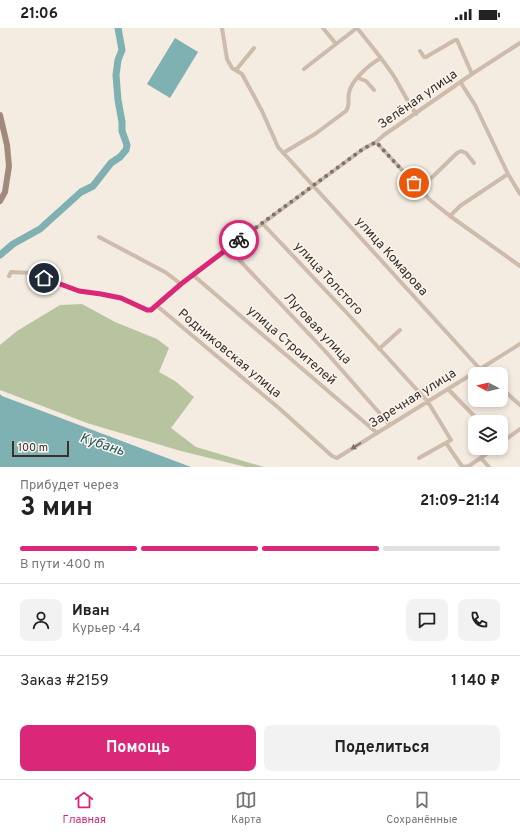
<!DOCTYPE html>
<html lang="ru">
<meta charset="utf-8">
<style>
body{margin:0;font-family:Overpass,sans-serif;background:#f2f2f2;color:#222;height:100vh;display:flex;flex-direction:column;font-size:15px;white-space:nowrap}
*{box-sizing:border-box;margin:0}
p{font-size:13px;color:#767676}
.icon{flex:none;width:22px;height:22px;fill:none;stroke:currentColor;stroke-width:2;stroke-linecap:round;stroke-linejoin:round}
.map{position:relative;height:439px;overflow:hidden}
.drawer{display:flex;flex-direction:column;background:#fff;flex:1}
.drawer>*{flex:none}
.needle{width:26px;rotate:277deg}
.controls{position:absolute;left:468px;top:339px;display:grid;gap:8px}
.controls a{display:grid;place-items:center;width:40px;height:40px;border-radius:8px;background:#fff;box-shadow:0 2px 6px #0003;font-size:20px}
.scale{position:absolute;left:12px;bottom:10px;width:57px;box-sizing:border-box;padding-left:4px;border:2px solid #3b302b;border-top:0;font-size:11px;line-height:14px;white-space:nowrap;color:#3b302b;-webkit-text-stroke:3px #fbf5ee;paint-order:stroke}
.pin{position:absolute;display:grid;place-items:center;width:34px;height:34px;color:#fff;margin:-17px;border:2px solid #fff;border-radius:50%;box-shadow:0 1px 4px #0007}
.courier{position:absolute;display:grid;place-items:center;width:40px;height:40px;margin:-20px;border:3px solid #db2777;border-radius:50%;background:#fff;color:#222;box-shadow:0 1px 5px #0007}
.summary em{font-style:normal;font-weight:700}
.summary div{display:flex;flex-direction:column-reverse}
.summary{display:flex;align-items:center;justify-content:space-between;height:68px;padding:0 20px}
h1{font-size:26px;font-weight:700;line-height:30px}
.bar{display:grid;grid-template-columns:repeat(4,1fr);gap:6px 4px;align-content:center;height:48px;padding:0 20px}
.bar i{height:5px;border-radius:3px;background:#e0e0e0}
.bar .current{background:#db2777}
.bar p{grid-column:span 4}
.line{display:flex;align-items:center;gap:10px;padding:0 20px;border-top:1px solid #e0e0e0}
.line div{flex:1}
.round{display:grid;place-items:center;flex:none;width:42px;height:42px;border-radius:8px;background:#f2f2f2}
.button{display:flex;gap:8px;margin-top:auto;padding:8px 20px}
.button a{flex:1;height:46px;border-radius:8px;background:#db2777;color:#fff;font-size:16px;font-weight:700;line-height:46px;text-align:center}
.button a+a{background:#f2f2f2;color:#222}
.status{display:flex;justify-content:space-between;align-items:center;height:28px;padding:0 20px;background:#fff;direction:ltr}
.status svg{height:11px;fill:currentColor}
.dock{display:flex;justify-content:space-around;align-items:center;height:56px;border-top:1px solid #e0e0e0;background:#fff;font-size:11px;color:#767676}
.dock a{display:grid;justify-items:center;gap:2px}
.dock .current{color:#db2777}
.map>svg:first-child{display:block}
.green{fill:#b8c4a0}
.water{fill:#7fb0b2}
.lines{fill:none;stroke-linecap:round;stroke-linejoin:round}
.river{stroke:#7fb0b2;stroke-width:7}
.minor{stroke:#cdbbac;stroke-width:4}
.secondary{stroke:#a18a7d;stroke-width:6}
.oneway{fill:#7d6f65}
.done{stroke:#7c716b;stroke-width:4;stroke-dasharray:0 7.2}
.route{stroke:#db2777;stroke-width:5}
.labels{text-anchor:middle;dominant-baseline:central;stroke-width:3;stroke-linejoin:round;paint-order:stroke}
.street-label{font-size:13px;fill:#3b302b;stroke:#fbf5ee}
.water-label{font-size:14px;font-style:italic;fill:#1f5a5e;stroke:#fbf5ee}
</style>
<div class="status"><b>21:06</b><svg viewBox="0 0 49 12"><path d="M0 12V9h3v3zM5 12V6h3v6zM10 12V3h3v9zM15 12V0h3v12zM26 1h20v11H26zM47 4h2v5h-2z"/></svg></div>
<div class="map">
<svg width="520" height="439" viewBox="0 0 520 439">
<rect width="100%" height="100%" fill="#f4ebe1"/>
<path class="green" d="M82 276 115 294 157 311 169 320 159 344 175 353 194 369 171 400 196 419 264 439H246L181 423 87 395 0 362V317L17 303 60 277Z"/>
<path class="water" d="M175 10 198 24 170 70 147 56Z
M0 366 2 368 191 439H0Z"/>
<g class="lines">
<path class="river" d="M0 227 13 216 40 201 81 164 93 158 111 135 120 129 126 122 127 117 122 103V94L118 72 116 47 118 32 122 22 118 0"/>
<path class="minor" d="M222 0 227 31 232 40 242 46 262 83 278 119 480 341 485 346
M323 0 336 16 357 0C370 16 384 33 395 50 402 62 408 74 416 86
M420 23 424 29H426L455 12H457L472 46
M304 41 336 16
M236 42 254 20
M358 50 366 53 374 62
M461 55 475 77 508 146 520 166
M376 114 430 172 450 188 520 238
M283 125 315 106 346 83C351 76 347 72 349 65 351 52 370 36 381 30
M420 161 457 125 461 123 466 125 474 135
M450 188 460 178 508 146
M262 195 346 284 428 374 451 412 419 430
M99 209 165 244 181 256
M228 220 326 324 390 397
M193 247 377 405
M9 248 11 244 31 245 79 263 101 266 121 270 147 282H151L181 256 363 121 376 114 384 107 472 46 520 15
M156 277 225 335 280 381 332 428 337 430 377 405 448 361 520 316
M379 321 400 302
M501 360 520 377
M448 361 480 394
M446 415 461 437 464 439 469 438 495 420
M501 415 520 401
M481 430 489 439"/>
<path class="secondary" d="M0 87 7 117 9 138 5 164 0 173"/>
</g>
<defs><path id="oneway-solid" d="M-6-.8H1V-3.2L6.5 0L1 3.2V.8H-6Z"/></defs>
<use class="oneway" href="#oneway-solid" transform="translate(356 418) rotate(147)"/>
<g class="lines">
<path class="done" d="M239 212 363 121 376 114 414 155"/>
<path class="route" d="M44 250 79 263 101 266 121 270 147 282H151L181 256 239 212"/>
</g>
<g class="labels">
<g class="street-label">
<text transform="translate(418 72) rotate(-35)">Зелёная улица</text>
<text transform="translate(391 229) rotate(48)">улица Комарова</text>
<text transform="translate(328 251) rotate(47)">улица Толстого</text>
<text transform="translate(317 301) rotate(47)">Луговая улица</text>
<text transform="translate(291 318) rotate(41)">улица Строителей</text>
<text transform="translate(229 326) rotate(40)">Родниковская улица</text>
<text transform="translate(413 371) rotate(-32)">Заречная улица</text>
</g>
<g class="water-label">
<text transform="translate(102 417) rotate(18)">Кубань</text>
</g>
</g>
</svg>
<div class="controls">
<a><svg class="needle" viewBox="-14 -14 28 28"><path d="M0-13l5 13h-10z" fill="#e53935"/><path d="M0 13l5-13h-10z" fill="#767676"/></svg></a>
<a><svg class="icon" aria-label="layers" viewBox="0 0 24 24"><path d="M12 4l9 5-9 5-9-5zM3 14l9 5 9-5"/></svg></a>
</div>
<div class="scale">100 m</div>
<div class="pin" style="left:414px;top:155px;background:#ea580c"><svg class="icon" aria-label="bag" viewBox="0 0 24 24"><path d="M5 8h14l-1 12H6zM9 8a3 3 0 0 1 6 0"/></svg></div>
<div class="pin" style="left:44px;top:250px;background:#1f2937"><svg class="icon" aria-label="home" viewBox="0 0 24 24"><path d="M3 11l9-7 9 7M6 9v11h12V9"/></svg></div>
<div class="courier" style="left:239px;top:212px"><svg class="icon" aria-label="bike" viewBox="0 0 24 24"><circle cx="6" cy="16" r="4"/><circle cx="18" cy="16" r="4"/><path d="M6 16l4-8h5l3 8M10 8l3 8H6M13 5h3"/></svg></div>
</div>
<section class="drawer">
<div class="summary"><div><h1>3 мин</h1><p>Прибудет через</p></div><em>21:09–21:14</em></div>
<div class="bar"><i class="current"></i><i class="current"></i><i class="current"></i><i></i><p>В пути · 400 m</p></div>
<div class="line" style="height:72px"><a class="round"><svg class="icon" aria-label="person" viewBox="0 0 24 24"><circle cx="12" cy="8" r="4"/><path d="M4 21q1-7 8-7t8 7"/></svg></a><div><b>Иван</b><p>Курьер · 4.4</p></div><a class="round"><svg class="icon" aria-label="chat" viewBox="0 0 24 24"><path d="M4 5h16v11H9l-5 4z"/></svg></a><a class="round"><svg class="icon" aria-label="phone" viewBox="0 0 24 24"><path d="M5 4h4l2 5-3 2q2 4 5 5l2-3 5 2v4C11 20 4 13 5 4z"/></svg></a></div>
<div class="line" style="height:52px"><div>Заказ #2159</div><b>1 140 ₽</b></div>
<div class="button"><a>Помощь</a><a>Поделиться</a></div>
</section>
<nav class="dock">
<a class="current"><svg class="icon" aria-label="home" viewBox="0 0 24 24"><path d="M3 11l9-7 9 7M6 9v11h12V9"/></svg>Главная</a>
<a><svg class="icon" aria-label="map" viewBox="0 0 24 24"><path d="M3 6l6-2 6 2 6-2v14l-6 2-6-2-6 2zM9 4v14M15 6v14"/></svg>Карта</a>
<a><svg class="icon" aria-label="saved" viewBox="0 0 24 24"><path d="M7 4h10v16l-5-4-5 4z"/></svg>Сохранённые</a>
</nav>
